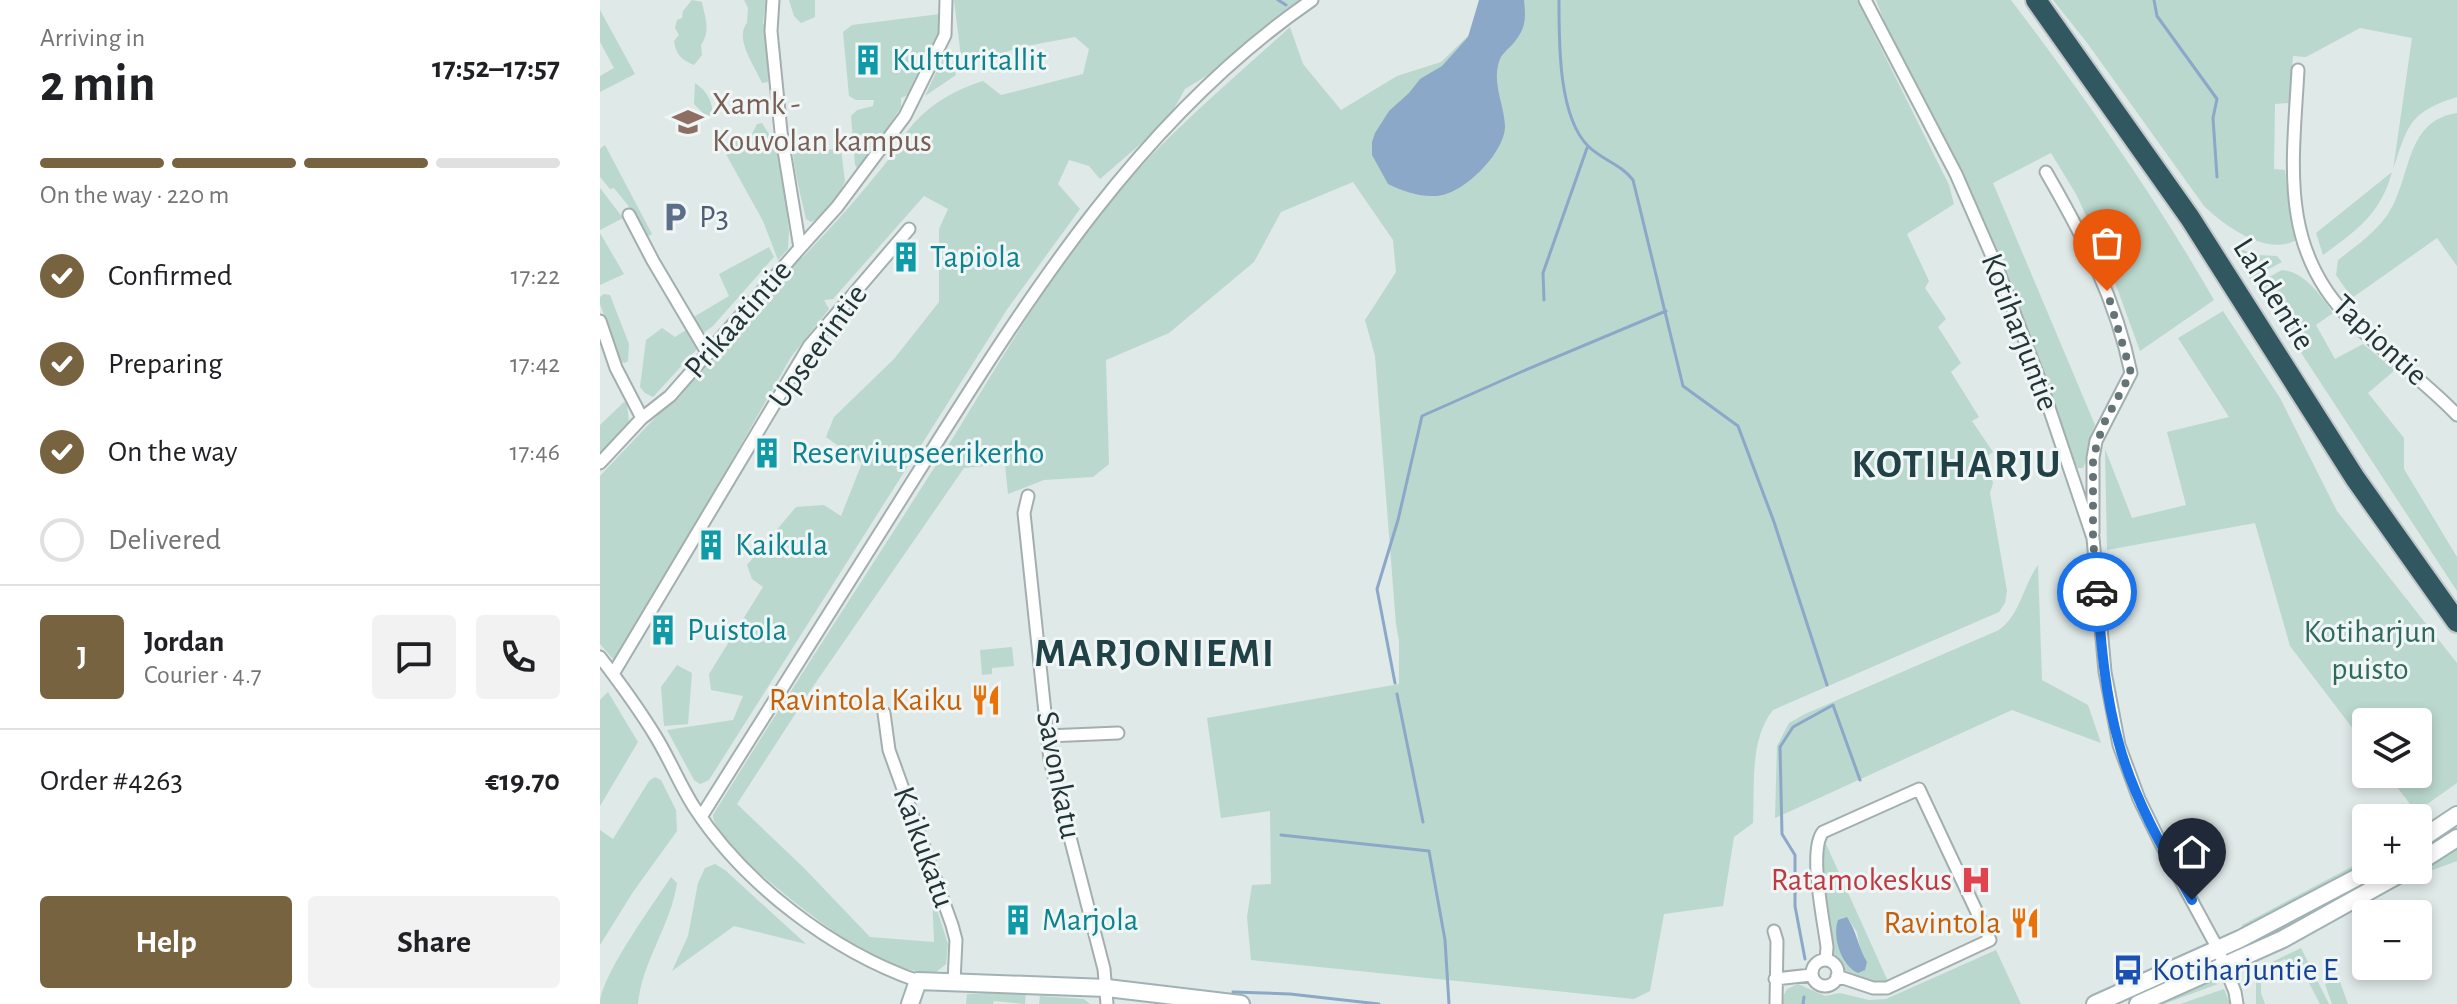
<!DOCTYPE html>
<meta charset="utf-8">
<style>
body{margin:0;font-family:"Alegreya Sans",sans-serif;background:#f2f2f2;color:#202124;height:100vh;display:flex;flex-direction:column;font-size:30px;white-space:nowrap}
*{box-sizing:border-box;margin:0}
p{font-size:26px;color:#757577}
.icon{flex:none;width:44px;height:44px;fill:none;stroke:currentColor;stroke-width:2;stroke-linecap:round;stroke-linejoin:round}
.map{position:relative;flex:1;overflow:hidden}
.panel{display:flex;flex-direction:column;background:#fff;width:600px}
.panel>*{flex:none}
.buttons{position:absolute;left:1752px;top:708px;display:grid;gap:16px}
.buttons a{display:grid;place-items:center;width:80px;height:80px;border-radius:8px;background:#fff;box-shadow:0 4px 12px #0003;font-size:40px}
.pin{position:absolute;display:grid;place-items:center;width:68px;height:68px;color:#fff;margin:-82px -34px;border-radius:50% 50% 50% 0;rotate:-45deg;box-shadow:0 0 8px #0007}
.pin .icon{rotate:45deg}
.courier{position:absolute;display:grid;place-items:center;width:80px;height:80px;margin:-40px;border:6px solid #1a73e8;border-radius:50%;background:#fff;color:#222;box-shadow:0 2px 10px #0007}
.head em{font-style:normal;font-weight:700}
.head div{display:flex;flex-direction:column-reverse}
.head{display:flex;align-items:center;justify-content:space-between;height:136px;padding:0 40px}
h1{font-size:52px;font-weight:700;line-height:60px}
.bar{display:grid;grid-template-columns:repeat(4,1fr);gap:12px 8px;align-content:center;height:96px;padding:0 40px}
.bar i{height:10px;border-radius:6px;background:#e0e0e0}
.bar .on{background:#776340}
.bar p{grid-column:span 4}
.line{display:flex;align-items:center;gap:20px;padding:0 40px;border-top:2px solid #e0e0e0}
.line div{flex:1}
.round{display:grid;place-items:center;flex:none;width:84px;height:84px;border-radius:8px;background:#f2f2f2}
ol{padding:0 40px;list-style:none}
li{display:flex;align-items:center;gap:24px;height:88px}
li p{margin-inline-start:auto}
li .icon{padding:8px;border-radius:50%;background:#776340;color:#fff;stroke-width:4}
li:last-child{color:#757577}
li i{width:44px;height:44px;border:4px solid #e0e0e0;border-radius:50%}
.button{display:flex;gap:16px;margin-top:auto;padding:16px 40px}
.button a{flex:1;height:92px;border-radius:8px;background:#776340;color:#fff;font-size:32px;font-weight:700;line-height:92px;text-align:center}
.button a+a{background:#f2f2f2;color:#202124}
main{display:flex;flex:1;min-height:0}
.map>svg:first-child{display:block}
.green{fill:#bad8ce;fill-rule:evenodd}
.water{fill:#8ca8c8}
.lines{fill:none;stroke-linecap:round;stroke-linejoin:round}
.stream{stroke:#8ca8c8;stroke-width:3}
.street-casing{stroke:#a3afaf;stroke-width:15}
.secondary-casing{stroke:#a0b2b3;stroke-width:20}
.highway-casing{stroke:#c1c6c7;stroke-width:24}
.street{stroke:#fff;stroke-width:11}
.secondary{stroke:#fff;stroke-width:16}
.highway{stroke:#315760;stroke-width:20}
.done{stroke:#647375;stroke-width:8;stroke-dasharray:0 14.4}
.route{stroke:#1a73e8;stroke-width:10}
.labels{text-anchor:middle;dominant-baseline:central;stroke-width:6;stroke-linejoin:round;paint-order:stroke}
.culture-label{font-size:32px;fill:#0d838f;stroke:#eff6f5;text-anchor:start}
.education-label{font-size:32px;fill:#785e54;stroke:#eff6f5;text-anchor:start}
.service-label{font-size:32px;fill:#4e5e75;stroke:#eff6f5;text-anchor:start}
.street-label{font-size:32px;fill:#223437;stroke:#eff6f5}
.park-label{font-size:32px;fill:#31695d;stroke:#eff6f5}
.food-label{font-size:32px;fill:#c56008;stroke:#eff6f5;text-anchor:end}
.health-label{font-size:32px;fill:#be3a42;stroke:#eff6f5;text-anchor:end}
.transit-label{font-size:32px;fill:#164399;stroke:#eff6f5;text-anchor:start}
.district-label{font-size:40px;font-weight:bold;letter-spacing:2px;fill:#204146;stroke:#eff6f5}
</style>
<main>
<section class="panel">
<div class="head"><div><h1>2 min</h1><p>Arriving in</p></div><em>17:52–17:57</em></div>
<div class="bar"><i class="on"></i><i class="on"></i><i class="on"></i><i></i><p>On the way · 220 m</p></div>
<ol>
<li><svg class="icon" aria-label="check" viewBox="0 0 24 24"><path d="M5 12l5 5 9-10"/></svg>Confirmed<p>17:22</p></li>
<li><svg class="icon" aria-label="check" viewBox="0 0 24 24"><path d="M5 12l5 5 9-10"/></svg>Preparing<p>17:42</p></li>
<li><svg class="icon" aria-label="check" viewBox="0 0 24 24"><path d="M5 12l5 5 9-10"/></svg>On the way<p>17:46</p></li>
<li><i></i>Delivered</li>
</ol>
<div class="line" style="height:144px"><b class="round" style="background:#776340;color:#fff">J</b><div><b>Jordan</b><p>Courier · 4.7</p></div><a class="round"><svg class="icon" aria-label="chat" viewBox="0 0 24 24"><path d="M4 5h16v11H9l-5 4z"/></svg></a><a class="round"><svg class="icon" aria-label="phone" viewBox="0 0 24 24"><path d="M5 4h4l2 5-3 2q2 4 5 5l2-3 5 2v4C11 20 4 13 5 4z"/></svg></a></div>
<div class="line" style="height:104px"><div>Order #4263</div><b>€19.70</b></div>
<div class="button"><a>Help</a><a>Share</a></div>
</section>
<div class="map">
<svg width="1857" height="1004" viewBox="0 0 1857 1004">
<rect width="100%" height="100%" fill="#dfe9e8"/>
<path class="green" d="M92 0 102 2C105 18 111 30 101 45L102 55 94 65C82 60 76 55 74 41L79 35 75 28 77 20 82 18 83 11Z
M144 0H166L163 23 167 30 168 82 162 83C155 66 134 39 147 23L148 8Z
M189 0H215V17L201 23 194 16Z
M354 0H702L656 33 613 72 585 89 571 114 551 135 500 179 489 166 469 160 458 184 480 209 408 308 109 780 100 784 94 780 67 730 133 720 143 696 111 690 109 674 163 587 152 579 147 565 196 507 224 505 241 516 262 463 226 437 234 417 294 359 339 302V229L348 209 324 196 233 299 224 300 229 309 191 357 21 655 13 659 0 644V476L117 352 200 256 202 258C231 228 259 197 285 164 296 151 303 135 314 123 333 102 357 89 383 81L401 95 483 74 489 49 475 37 421 47 369 64 361 57Z
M905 0H1257L1349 185 1354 204 1307 234 1329 281 1325 288 1346 319 1338 327 1361 363 1351 372 1379 417 1372 421 1393 452 1386 457 1393 483 1390 493 1407 591 1405 603 1399 612 1173 710C1149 740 1155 786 1153 823L1134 837 1123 906 1064 914 1050 991 1034 999 651 960 647 917 652 885 671 884 670 811 621 818 607 718 799 684V641L796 624 775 356 765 320 796 272 793 240 753 182 681 212 654 262 569 333 506 360 509 464 493 477 444 480 408 494 405 464 364 468 212 688 137 804 204 868 270 937 334 942 332 894 348 944 346 964 335 973C310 973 281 961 260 949 233 933 111 844 113 815 187 695 265 577 341 457 399 364 451 270 523 186 574 128 633 79 690 27L703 64 741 110 797 76 841 62Z
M1276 0H1411C1484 96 1554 195 1614 300L1540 351 1508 263 1476 194 1451 153 1393 183 1495 425C1489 439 1490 455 1483 468H1478L1475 464 1447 380 1398 256 1338 124 1293 44Z
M1453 0H1857V97C1809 112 1808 125 1793 170L1812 38 1760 28 1706 57 1693 56 1689 103 1675 104 1674 169 1685 170 1689 208 1698 239C1668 258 1625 226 1604 206L1488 44Z
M0 10 35 74 0 92V76L14 68 0 42Z
M340 14C343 42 321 70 308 95L301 98V107L259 171 255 165 251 116 257 110 273 106 274 100H256L249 96 243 32 252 25Z
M345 53 349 57 356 75 325 96Z
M95 83C108 92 112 101 113 116L108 118 94 104Z
M1857 113V266L1837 238 1752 298 1736 275 1738 260C1756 246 1775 233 1788 214 1812 178 1804 121 1857 113Z
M162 123 172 139 181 166 189 231 188 249 178 260 163 221 122 147 133 136 148 142 157 124Z
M196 124 199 151 241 149 245 182C237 196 226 216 211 222L206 219C201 194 186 146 196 124Z
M5 145 52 234 47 237 35 214 14 188 10 189 0 177V149Z
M1792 172C1780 215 1757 230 1723 255L1716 233Z
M0 188 23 218 0 230Z
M0 233 24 274 0 285Z
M169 247 174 257 113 326 102 334 92 318 129 296 119 274Z
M1641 249 1655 255 1677 256 1682 262 1650 279 1635 251Z
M1682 270C1705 272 1720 295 1733 313L1716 325 1735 359 1763 344 1795 370 1768 393 1804 438V469L1857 557V591L1656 284Z
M4 294 10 295 29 344 28 361 25 363 21 362 0 304V297Z
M1623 311 1680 398 1737 511 1857 663V783L1816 812 1787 774H1818V722H1766V746L1690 646 1655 523 1507 550 1505 449 1532 518 1586 505 1567 432 1629 417 1578 338Z
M62 328 75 337 86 330 97 349 53 397 45 393 40 387 46 340Z
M24 402 27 403 29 424 0 455V425Z
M1438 565 1442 680 1488 705 1501 743 1412 710 1175 818 1177 746 1189 723 1205 714 1399 630C1420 615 1423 586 1438 565Z
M412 647 414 666 392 668V674L382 675 380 650Z
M77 665 92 673 88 724 64 726 61 687Z
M8 692 38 742 0 806V700Z
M55 777 61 780 76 810 77 831 33 892 0 945V830L13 839 49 781Z
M1226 844 1286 977 1288 981C1264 987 1243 975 1233 953 1226 939 1224 880 1222 860L1223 847ZM1249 920 1257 932 1261 952 1238 938 1236 932Z
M1857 846V861L1830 871 1826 869Z
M1766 859V865L1641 932 1642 925Z
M115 864 125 870 206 944 134 926 72 971 88 936 98 883 105 868Z
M1783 870H1795L1725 910 1648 949 1646 943 1719 907Z
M71 877 77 883C71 925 42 961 38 1004H0C0 977 54 903 71 877Z
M1701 948 1729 1004H1720L1699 964 1690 969 1685 959 1661 972 1664 977 1661 979V993L1665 1004H1656V970Z
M1396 950 1421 1004H1179L1187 989 1198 984 1225 996 1240 993 1269 1000 1286 999Z
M1739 979 1748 1004H1732L1725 984Z
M1608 981 1618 984 1564 1004H1552Z
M1624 989 1630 1004H1580Z
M426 992 425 1004 394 1001 393 1004H366L367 994Z
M440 996 484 999 490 1004H439Z"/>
<path class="water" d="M879 0H924C926 20 926 29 912 45 908 49 902 54 900 59 891 82 904 103 905 126 905 153 863 195 836 196 819 197 803 191 788 184L772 155V142L775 133 789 111 809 93 820 79 842 66 868 37Z
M1247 917C1257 932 1258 947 1267 962L1265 970 1258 973C1241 965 1232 937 1238 920Z"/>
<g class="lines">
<path class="stream" d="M678 0 686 5
M959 0C959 41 958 116 988 146 1002 160 1021 164 1033 180L1083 386 1138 426 1174 522 1227 685
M1554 0 1557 16 1617 99 1613 118 1617 177
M944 300 943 273 987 148
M795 683 777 589 798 520 822 416 921 372 1066 311
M797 694 823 822
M681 835 829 851 845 940 849 1004
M1205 959 1195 906V855L1182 834 1180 747 1193 727 1233 705 1260 780
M633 992 690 994 779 1004
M1203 1004 1204 997"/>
<g class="street-casing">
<path id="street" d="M1265 0 1356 174 1398 270 1440 381 1493 538 1505 672 1519 745 1539 799 1561 844 1618 949 1635 992 1637 1004
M1698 70C1693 164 1678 249 1753 322 1786 355 1825 381 1857 415
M1446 172C1483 236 1516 299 1531 373L1496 441 1493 458V533
M29 215 53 261 108 354
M200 248 237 207 305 116 345 35 346 0
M0 321 16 368 42 418
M0 463 42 418 70 396 200 248 181 132 171 31 173 0
M428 496 424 513 450 760 504 969 507 1004
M0 657C20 683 39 709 56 737 70 760 80 785 94 807 144 884 232 951 318 981
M13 674 209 346 309 229
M284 713 289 750 352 925 356 940 354 982
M447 736 518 733
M101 817C173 703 245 589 317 474 428 298 538 120 712 0
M1174 931 1177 941 1176 1004
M1212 973a13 13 0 1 1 26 0a13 13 0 1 1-26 0Z
M1226 960 1227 947C1224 922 1208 850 1223 832L1319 789 1390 940 1287 988H1273L1237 976
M1175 979 1211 975"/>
</g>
<g class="secondary-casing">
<path id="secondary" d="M1818 841 1857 815
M1818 863 1857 838
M310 1004 318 981 507 988 641 1004
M1495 1004 1640 939 1771 870
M1538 1004 1683 939 1807 870"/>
</g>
<g class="highway-casing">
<path id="highway" d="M1436 0 1590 218 1755 478 1857 622"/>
</g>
<use href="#street" class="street"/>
<use href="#secondary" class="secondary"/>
<use href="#highway" class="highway"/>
</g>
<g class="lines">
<path class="done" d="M1497 592 1493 538V458L1503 425 1531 373 1507 291"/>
<path class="route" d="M1497 592C1501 643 1505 695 1519 744 1534 799 1564 851 1592 900"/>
</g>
<defs>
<g id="building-bare" transform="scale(2.4)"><path d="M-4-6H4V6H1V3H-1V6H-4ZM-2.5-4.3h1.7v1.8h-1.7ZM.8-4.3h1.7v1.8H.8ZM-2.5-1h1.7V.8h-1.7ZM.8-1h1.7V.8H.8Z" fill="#0f9aa8" stroke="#eff6f5" stroke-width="2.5" paint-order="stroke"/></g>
<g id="university-bare" transform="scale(2.4)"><path d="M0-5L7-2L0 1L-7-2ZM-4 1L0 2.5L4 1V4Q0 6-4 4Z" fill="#8d6e63" stroke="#eff6f5" stroke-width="2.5" paint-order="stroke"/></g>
<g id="parking-bare" transform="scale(2.4)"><path d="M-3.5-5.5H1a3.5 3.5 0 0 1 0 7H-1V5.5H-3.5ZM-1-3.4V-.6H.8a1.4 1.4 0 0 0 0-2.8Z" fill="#5c6f8a" stroke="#eff6f5" stroke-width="2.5" paint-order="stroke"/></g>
<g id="restaurant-bare" transform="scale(2.4)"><path d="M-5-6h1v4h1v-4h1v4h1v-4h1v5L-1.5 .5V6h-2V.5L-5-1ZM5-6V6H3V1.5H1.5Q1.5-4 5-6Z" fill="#e8710a" stroke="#eff6f5" stroke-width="2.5" paint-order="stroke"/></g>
<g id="hospital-bare" transform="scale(2.4)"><path d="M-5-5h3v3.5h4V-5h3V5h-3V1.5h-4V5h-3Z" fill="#e0444e" stroke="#eff6f5" stroke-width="2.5" paint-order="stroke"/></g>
<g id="bus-bare" transform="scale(2.4)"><path d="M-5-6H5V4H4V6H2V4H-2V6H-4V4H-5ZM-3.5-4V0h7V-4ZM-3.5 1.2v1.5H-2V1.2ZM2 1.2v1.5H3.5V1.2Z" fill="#1a4fb4" stroke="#eff6f5" stroke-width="2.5" paint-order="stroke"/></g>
</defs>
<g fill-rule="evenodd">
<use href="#building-bare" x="268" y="60"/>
<use href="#university-bare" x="88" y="122"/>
<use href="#parking-bare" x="75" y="217"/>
<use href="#building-bare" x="306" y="257"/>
<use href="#building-bare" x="167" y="453"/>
<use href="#building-bare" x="111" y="545"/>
<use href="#building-bare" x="63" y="630"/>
<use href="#restaurant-bare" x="386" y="700"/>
<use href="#hospital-bare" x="1376" y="880"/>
<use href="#building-bare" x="418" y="920"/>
<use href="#restaurant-bare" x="1425" y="923"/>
<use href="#bus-bare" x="1528" y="970"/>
</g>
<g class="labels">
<g class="culture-label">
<text x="292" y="60">Kultturitallit</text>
<text x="330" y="257">Tapiola</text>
<text x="191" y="453">Reserviupseerikerho</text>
<text x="135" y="545">Kaikula</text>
<text x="87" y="630">Puistola</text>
<text x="442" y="920">Marjola</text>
</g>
<g class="education-label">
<text x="112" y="104">Xamk -<tspan x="112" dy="37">Kouvolan kampus</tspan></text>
</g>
<g class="service-label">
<text x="99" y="217">P3</text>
</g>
<g class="street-label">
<text transform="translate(1674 294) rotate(58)">Lahdentie</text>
<text transform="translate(138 319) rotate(-49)">Prikaatintie</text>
<text transform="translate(1420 332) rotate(69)">Kotiharjuntie</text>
<text transform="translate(1780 340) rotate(43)">Tapiontie</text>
<text transform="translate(218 346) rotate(-54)">Upseerintie</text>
<text transform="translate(459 775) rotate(79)">Savonkatu</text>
<text transform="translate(324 847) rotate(70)">Kaikukatu</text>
</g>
<g class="park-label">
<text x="1770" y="632">Kotiharjun<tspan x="1770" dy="37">puisto</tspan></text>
</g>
<g class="food-label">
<text x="362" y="700">Ravintola Kaiku</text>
<text x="1401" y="923">Ravintola</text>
</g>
<g class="health-label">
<text x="1352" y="880">Ratamokeskus</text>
</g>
<g class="transit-label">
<text x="1552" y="970">Kotiharjuntie E</text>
</g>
<g class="district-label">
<text x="1357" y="465">KOTIHARJU</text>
<text x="555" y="654">MARJONIEMI</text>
</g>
</g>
</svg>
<div class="buttons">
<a><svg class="icon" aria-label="layers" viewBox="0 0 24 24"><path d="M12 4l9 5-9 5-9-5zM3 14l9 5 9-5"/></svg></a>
<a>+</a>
<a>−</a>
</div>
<div class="pin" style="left:1507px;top:291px;background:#ea580c"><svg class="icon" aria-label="bag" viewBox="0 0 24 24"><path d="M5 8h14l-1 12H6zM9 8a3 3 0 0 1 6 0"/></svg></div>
<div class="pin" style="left:1592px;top:900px;background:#1f2937"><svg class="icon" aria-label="home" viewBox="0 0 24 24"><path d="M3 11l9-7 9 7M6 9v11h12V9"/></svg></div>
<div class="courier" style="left:1497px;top:592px"><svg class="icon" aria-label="car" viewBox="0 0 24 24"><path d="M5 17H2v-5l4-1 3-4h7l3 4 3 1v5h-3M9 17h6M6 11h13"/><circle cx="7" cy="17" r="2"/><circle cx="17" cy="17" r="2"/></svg></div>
</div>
</main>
